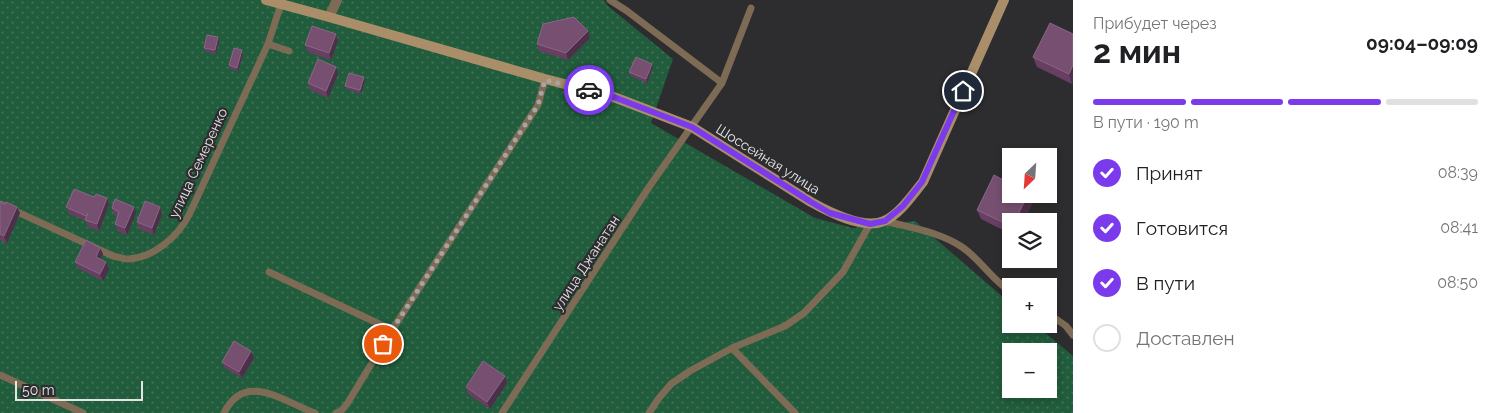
<!DOCTYPE html>
<html lang="ru">
<meta charset="utf-8">
<style>
body{margin:0;font-family:Raleway,sans-serif;background:#f2f2f2;color:#202124;height:100vh;display:flex;flex-direction:column;font-size:19px;white-space:nowrap}
*{box-sizing:border-box;margin:0}
p{font-size:16px;color:#757577}
.icon{flex:none;width:28px;height:28px;fill:none;stroke:currentColor;stroke-width:2;stroke-linecap:round;stroke-linejoin:round}
.map{position:relative;flex:1;overflow:hidden}
.side{display:flex;flex-direction:column;background:#fff;width:425px}
.side>*{flex:none}
.needle{width:32px;rotate:205deg}
.fabs{position:absolute;left:1002px;top:148px;display:grid;gap:10px}
.fabs a{display:grid;place-items:center;width:55px;height:55px;border-radius:0px;background:#fff;box-shadow:0 2px 8px #0003;font-size:25px}
.scale{position:absolute;left:15px;bottom:12px;width:128px;box-sizing:border-box;padding-left:5px;border:2px solid #e5e5e7;border-top:0;font-size:14px;line-height:18px;white-space:nowrap;color:#e5e5e7;-webkit-text-stroke:4px #2d2c2f;paint-order:stroke}
.pin{position:absolute;display:grid;place-items:center;width:42px;height:42px;color:#fff;margin:-21px;border:2px solid #fff;border-radius:50%;box-shadow:0 1px 5px #0007}
.courier{position:absolute;display:grid;place-items:center;width:50px;height:50px;margin:-25px;border:4px solid #7c3aed;border-radius:50%;background:#fff;color:#222;box-shadow:0 1px 6px #0007}
.head em{font-style:normal;font-weight:700}
.head div{display:flex;flex-direction:column-reverse}
.head{display:flex;align-items:center;justify-content:space-between;height:85px;padding:0 20px}
h1{font-size:32px;font-weight:700;line-height:38px}
.bar{display:grid;grid-template-columns:repeat(4,1fr);gap:8px 5px;align-content:center;height:60px;padding:0 20px}
.bar i{height:6px;border-radius:4px;background:#e0e0e0}
.bar .current{background:#7c3aed}
.bar p{grid-column:span 4}
ol{padding:0 20px;list-style:none}
li{display:flex;align-items:center;gap:15px;height:55px}
li p{margin-inline-start:auto}
li .icon{padding:5px;border-radius:50%;background:#7c3aed;color:#fff;stroke-width:4}
li:last-child{color:#757577}
li i{width:28px;height:28px;border:2px solid #e0e0e0;border-radius:50%}
main{display:flex;flex:1;min-height:0}
.map>svg:first-child{display:block}
.garden{fill:url(#garden-dots);fill-rule:evenodd}
.lines{fill:none;stroke-linecap:round;stroke-linejoin:round}
.lane{stroke:#7d6b55;stroke-width:7}
.street{stroke:#7d6b55;stroke-width:10}
.secondary{stroke:#aa8e6a;stroke-width:10}
.wall{fill:#693e63}
.shaded-wall{fill:#4c2f48}
.building{fill:#775071;stroke:#886784}
.done{stroke:#a5a4a7;stroke-width:5;stroke-dasharray:0 9}
.route{stroke:#7c3aed;stroke-width:6}
.labels{text-anchor:middle;dominant-baseline:central;stroke-width:4.5;stroke-linejoin:round;paint-order:stroke}
.street-label{font-size:14px;fill:#e5e5e7;stroke:#2d2c2f}
</style>
<main>
<div class="map">
<svg width="1073" height="413" viewBox="0 0 1073 413">
<defs>
<pattern id="garden-dots" width="8" height="8" patternUnits="userSpaceOnUse" patternTransform="scale(1.25)"><rect width="8" height="8" fill="#215c3c"/><path d="M2 2h.1M6 6h.1" fill="none" stroke="#417358" stroke-width="1.8" stroke-linecap="round"/></pattern>
</defs>
<rect width="100%" height="100%" fill="#2d2c2f"/>
<path class="garden" d="M0 0H604L608 6 673 59 651 123 815 218 853 228 915 221 1011 304V324H1035L1073 356V413H0ZM1011 351H1049V389H1011Z"/>
<g class="lines">
<path class="lane" d="M610 0 627 11 722 83
M268 44 289 51
M0 204 113 256C118 257 123 259 128 259 154 258 178 236 189 215L268 44 281 4
M885 221C911 228 940 232 962 247 981 260 992 280 1011 292
M269 272 392 330
M1049 314 1066 326 1073 335
M732 348 795 413
M0 375 83 413
M224 413C245 370 284 402 315 413
M336 413 341 411 347 404 392 330 538 105 545 79
M502 413 649 187 722 83 751 8
M649 413 659 398 671 384 690 371 732 348 785 326 804 313 843 272 870 224"/>
<path class="street" d="M329 17 337 0"/>
<path class="secondary" d="M266 0 329 17 545 79 611 96 692 127 811 202C829 212 863 230 884 221 899 215 913 194 923 182L1004 0"/>
</g>
<path class="wall" d="M588 31 590 38 568 60 539 51 537 44Z
M336 34 338 41 331 60 308 52 305 45Z
M1073 34V82L1072 84 1037 67 1033 57Z
M218 37 219 41 216 54 205 51 204 48Z
M243 54 238 71 230 69 229 65Z
M653 67 647 83 631 76 629 72Z
M338 74 328 98 310 90 308 83Z
M364 77 365 81 361 94 347 89 345 86Z
M1011 194H1030L1033 202 1023 221H1011V234L981 219 977 210Z
M94 197 107 198 109 205 99 231 88 227 86 221 69 214 66 207Z
M0 202 5 204 17 207 20 213 7 243 0 240Z
M160 207 162 214 154 235 139 229 137 222Z
M112 208 136 213 127 235 117 231 115 224 117 217 114 215Z
M100 248 103 254 100 259 106 262 109 269 103 281 78 268 75 262Z
M251 351 254 358 242 378 225 368 222 362Z
M505 376 507 383 490 409 468 394 466 387Z"/>
<path class="shaded-wall" d="M588 31 590 38 568 60 566 53Z
M336 34 338 41 331 60 329 53Z
M218 37 219 41 216 54 215 50Z
M242 50 243 54 238 71 237 68Z
M652 64 653 67 647 83 646 79Z
M1073 65V82L1072 84 1069 74Z
M336 67 338 74 328 98 326 91Z
M364 77 365 81 361 94 360 90Z
M1028 194H1030L1033 202 1023 221H1015Z
M107 198 109 205 99 231 97 224Z
M17 207 20 213 7 243 4 236Z
M134 207 136 213 127 235 125 228Z
M160 207 162 214 154 235 152 228Z
M100 248 103 254 98 263 96 257Z
M106 262 109 269 103 281 100 274Z
M251 351 254 358 242 378 239 372Z
M505 376 507 383 490 409 487 402Z"/>
<path class="building" d="M574 17 588 31 566 53 537 44 543 24Z
M1050 23 1073 34V65L1069 74 1033 57Z
M312 26 336 34 329 53 305 45Z
M207 35 218 37 215 50 204 48Z
M234 48 242 50 237 68 229 65Z
M636 57 652 64 646 79 629 72Z
M318 59 336 67 326 91 308 83Z
M349 73 364 77 360 90 345 86Z
M994 175 1011 184V194H1028L1015 221H1011V226L977 210Z
M74 189 94 197 96 194 107 198 97 224 85 220 88 213 86 216 66 207Z
M115 199 134 207 125 228 115 224 119 212 112 208Z
M145 201 160 207 152 228 137 222Z
M0 202 5 204 6 202 17 207 4 236 0 234Z
M86 240 100 248 96 257 106 262 100 274 75 262Z
M234 341 251 351 239 372 222 362Z
M483 361 505 376 487 402 466 387Z"/>
<g class="lines">
<path class="done" d="M383 344 538 105 545 80 589 90"/>
<path class="route" d="M589 90 611 96 692 127 811 202 830 213 870 224 885 221 903 206 922 182 963 91"/>
</g>
<g class="labels">
<g class="street-label">
<text transform="translate(768 159) rotate(32)">Шоссейная улица</text>
<text transform="translate(198 163) rotate(-65)">улица Семеренко</text>
<text transform="translate(586 263) rotate(-57)">улица Джанатан</text>
</g>
</g>
</svg>
<div class="fabs">
<a><svg class="needle" viewBox="-14 -14 28 28"><path d="M0-13l5 13h-10z" fill="#e53935"/><path d="M0 13l5-13h-10z" fill="#757577"/></svg></a>
<a><svg class="icon" aria-label="layers" viewBox="0 0 24 24"><path d="M12 4l9 5-9 5-9-5zM3 14l9 5 9-5"/></svg></a>
<a>+</a>
<a>−</a>
</div>
<div class="scale">50 m</div>
<div class="pin" style="left:383px;top:344px;background:#ea580c"><svg class="icon" aria-label="bag" viewBox="0 0 24 24"><path d="M5 8h14l-1 12H6zM9 8a3 3 0 0 1 6 0"/></svg></div>
<div class="pin" style="left:963px;top:91px;background:#1f2937"><svg class="icon" aria-label="home" viewBox="0 0 24 24"><path d="M3 11l9-7 9 7M6 9v11h12V9"/></svg></div>
<div class="courier" style="left:589px;top:90px"><svg class="icon" aria-label="car" viewBox="0 0 24 24"><path d="M5 17H2v-5l4-1 3-4h7l3 4 3 1v5h-3M9 17h6M6 11h13"/><circle cx="7" cy="17" r="2"/><circle cx="17" cy="17" r="2"/></svg></div>
</div>
<section class="side">
<div class="head"><div><h1>2 мин</h1><p>Прибудет через</p></div><em>09:04–09:09</em></div>
<div class="bar"><i class="current"></i><i class="current"></i><i class="current"></i><i></i><p>В пути · 190 m</p></div>
<ol>
<li><svg class="icon" aria-label="check" viewBox="0 0 24 24"><path d="M5 12l5 5 9-10"/></svg>Принят<p>08:39</p></li>
<li><svg class="icon" aria-label="check" viewBox="0 0 24 24"><path d="M5 12l5 5 9-10"/></svg>Готовится<p>08:41</p></li>
<li><svg class="icon" aria-label="check" viewBox="0 0 24 24"><path d="M5 12l5 5 9-10"/></svg>В пути<p>08:50</p></li>
<li><i></i>Доставлен</li>
</ol>
</section>
</main>
